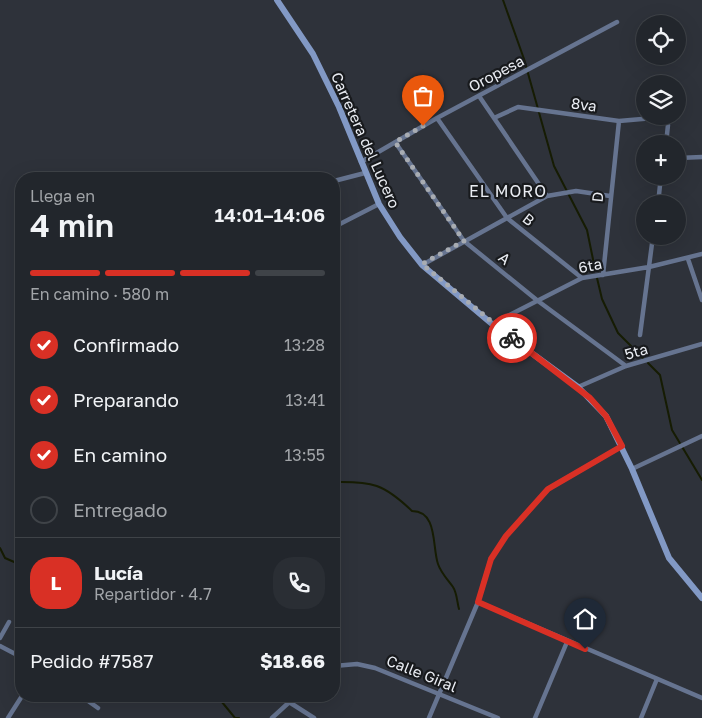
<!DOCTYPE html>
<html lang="es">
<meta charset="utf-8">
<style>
body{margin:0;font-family:"Golos Text",sans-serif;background:#2a2e34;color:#f1f3f6;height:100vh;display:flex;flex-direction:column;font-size:19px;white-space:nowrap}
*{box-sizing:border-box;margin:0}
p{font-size:16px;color:#a2a5a9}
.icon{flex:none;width:28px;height:28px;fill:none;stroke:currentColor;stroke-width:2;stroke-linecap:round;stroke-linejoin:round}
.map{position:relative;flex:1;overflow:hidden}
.panel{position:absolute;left:15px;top:172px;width:325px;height:530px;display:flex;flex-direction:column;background:#22262c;border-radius:20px;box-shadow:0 5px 20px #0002,0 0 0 1px #3f4348}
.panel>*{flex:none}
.tools{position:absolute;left:636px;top:15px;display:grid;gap:10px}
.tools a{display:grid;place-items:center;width:50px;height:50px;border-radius:50%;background:#22262c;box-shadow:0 5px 20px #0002,0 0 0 1px #3f4348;font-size:25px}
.pin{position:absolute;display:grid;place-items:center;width:42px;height:42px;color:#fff;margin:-51px -21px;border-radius:50% 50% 50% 0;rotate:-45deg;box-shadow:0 0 5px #0007}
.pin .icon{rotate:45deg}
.courier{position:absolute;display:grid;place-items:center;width:50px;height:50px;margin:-25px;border:4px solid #d93025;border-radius:50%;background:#fff;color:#222;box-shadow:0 1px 6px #0007}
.summary em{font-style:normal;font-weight:600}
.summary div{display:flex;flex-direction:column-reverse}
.summary{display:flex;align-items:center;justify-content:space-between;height:85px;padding:0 15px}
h1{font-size:32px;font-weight:600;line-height:38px}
.bar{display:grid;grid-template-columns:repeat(4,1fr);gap:8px 5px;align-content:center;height:60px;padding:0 15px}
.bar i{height:6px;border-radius:4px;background:#3f4348}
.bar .active{background:#d93025}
.bar p{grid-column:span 4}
.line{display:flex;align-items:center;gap:12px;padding:0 15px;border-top:1px solid #3f4348}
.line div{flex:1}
.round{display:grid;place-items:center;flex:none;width:52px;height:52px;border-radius:20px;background:#2a2e34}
ol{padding:0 15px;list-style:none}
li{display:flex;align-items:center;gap:15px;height:55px}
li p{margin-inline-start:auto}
li .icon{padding:5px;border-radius:50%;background:#d93025;color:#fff;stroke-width:4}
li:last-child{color:#a2a5a9}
li i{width:28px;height:28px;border:2px solid #3f4348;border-radius:50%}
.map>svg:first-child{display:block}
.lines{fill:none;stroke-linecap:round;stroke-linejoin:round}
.stream{stroke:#161c03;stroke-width:2}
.minor{stroke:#667490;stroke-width:4.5}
.secondary{stroke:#8299c5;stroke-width:6}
.done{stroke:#a8acb2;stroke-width:5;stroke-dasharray:0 9}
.route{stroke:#d93025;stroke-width:6}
.labels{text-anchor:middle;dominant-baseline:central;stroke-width:4.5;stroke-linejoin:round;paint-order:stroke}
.street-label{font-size:15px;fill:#eaedf3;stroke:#181a1d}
.neighbourhood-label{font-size:16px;letter-spacing:1px;fill:#eaedf3;stroke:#181a1d}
</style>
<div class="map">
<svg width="702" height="718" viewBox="0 0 702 718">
<rect width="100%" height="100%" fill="#2e323a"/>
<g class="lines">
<path class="stream" d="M503 0 524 59 554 166 587 230 595 269
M597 278 602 299 618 333 643 358
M648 363 660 375 672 430 702 480
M334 482C372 481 384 484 412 511 438 511 432 547 438 564 441 573 448 580 453 587 457 593 457 602 459 609
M0 548 5 558 21 565
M217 696 235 718H239"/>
<path class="minor" d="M479 96 547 196
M437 118 507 218 582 278
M494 118 518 107 619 121 665 117 668 125 666 144
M395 142 464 241 538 301 626 366
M678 158 702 157
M361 162 437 118 617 22
M334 181 365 173
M658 204 661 176
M334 227 379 204
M688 259 702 300
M422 265 547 196 576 191 610 196
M603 275 619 121
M492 324 582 278 649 267 702 254
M640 335 653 236
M578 387 626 366 702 344
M632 469 702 436
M478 602 702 698
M0 638 9 622
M0 646 21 657
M334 666 357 664 375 668 498 718
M81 696 98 708
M289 702 314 718
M8 718 22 696
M272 718 296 696
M429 718 478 602 491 559 506 536 548 489 622 446
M535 718 567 642
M641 718 657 679"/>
<path class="secondary" d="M277 0 313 54 339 107 379 204 400 237 422 265 492 324 578 387 606 416 632 469 669 558 702 598"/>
</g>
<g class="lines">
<path class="done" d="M423 126 395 142 464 241 422 264 512 338"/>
<path class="route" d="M512 338 590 398 606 416 622 446 548 489 506 536 491 559 478 602 585 649"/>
</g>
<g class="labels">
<g class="street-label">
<text transform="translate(496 73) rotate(-28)">Oropesa</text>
<text transform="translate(584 104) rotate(8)">8va</text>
<text transform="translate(366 140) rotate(66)">Carretera del Lucero</text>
<text transform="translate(597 197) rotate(-84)">D</text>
<text transform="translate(529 219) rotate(39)">B</text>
<text transform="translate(505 258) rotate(40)">A</text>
<text transform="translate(590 265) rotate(-11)">6ta</text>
<text transform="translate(636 351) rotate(-16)">5ta</text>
<text transform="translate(422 673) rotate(22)">Calle Giral</text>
</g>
<g class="neighbourhood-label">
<text x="508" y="191">EL MORO</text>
</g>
</g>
</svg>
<div class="tools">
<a><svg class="icon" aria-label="locate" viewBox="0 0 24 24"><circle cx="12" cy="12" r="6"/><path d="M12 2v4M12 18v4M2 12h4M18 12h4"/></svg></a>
<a><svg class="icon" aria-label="layers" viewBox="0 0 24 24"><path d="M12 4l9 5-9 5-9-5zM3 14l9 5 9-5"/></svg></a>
<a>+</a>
<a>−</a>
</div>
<div class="pin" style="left:423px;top:126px;background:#ea580c"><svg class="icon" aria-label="bag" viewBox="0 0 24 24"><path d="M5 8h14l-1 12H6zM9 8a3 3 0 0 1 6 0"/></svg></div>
<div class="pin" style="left:585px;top:649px;background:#1f2937"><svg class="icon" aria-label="home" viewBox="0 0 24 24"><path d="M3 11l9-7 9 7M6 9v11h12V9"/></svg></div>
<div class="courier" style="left:512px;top:338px"><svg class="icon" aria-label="bike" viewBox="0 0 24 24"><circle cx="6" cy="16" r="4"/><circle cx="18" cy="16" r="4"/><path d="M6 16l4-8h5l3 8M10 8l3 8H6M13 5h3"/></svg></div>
<section class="panel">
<div class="summary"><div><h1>4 min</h1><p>Llega en</p></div><em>14:01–14:06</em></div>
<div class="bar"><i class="active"></i><i class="active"></i><i class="active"></i><i></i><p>En camino · 580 m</p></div>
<ol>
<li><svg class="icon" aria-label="check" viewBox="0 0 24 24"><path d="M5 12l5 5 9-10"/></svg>Confirmado<p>13:28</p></li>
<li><svg class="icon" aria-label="check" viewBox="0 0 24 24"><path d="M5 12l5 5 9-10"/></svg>Preparando<p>13:41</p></li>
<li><svg class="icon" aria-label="check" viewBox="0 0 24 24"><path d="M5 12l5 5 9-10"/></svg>En camino<p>13:55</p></li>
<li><i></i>Entregado</li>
</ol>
<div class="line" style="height:90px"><b class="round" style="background:#d93025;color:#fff">L</b><div><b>Lucía</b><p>Repartidor · 4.7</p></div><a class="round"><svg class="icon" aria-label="phone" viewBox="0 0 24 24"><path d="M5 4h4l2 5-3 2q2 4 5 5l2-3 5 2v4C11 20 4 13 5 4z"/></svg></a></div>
<div class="line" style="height:65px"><div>Pedido #7587</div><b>$18.66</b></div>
</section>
</div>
